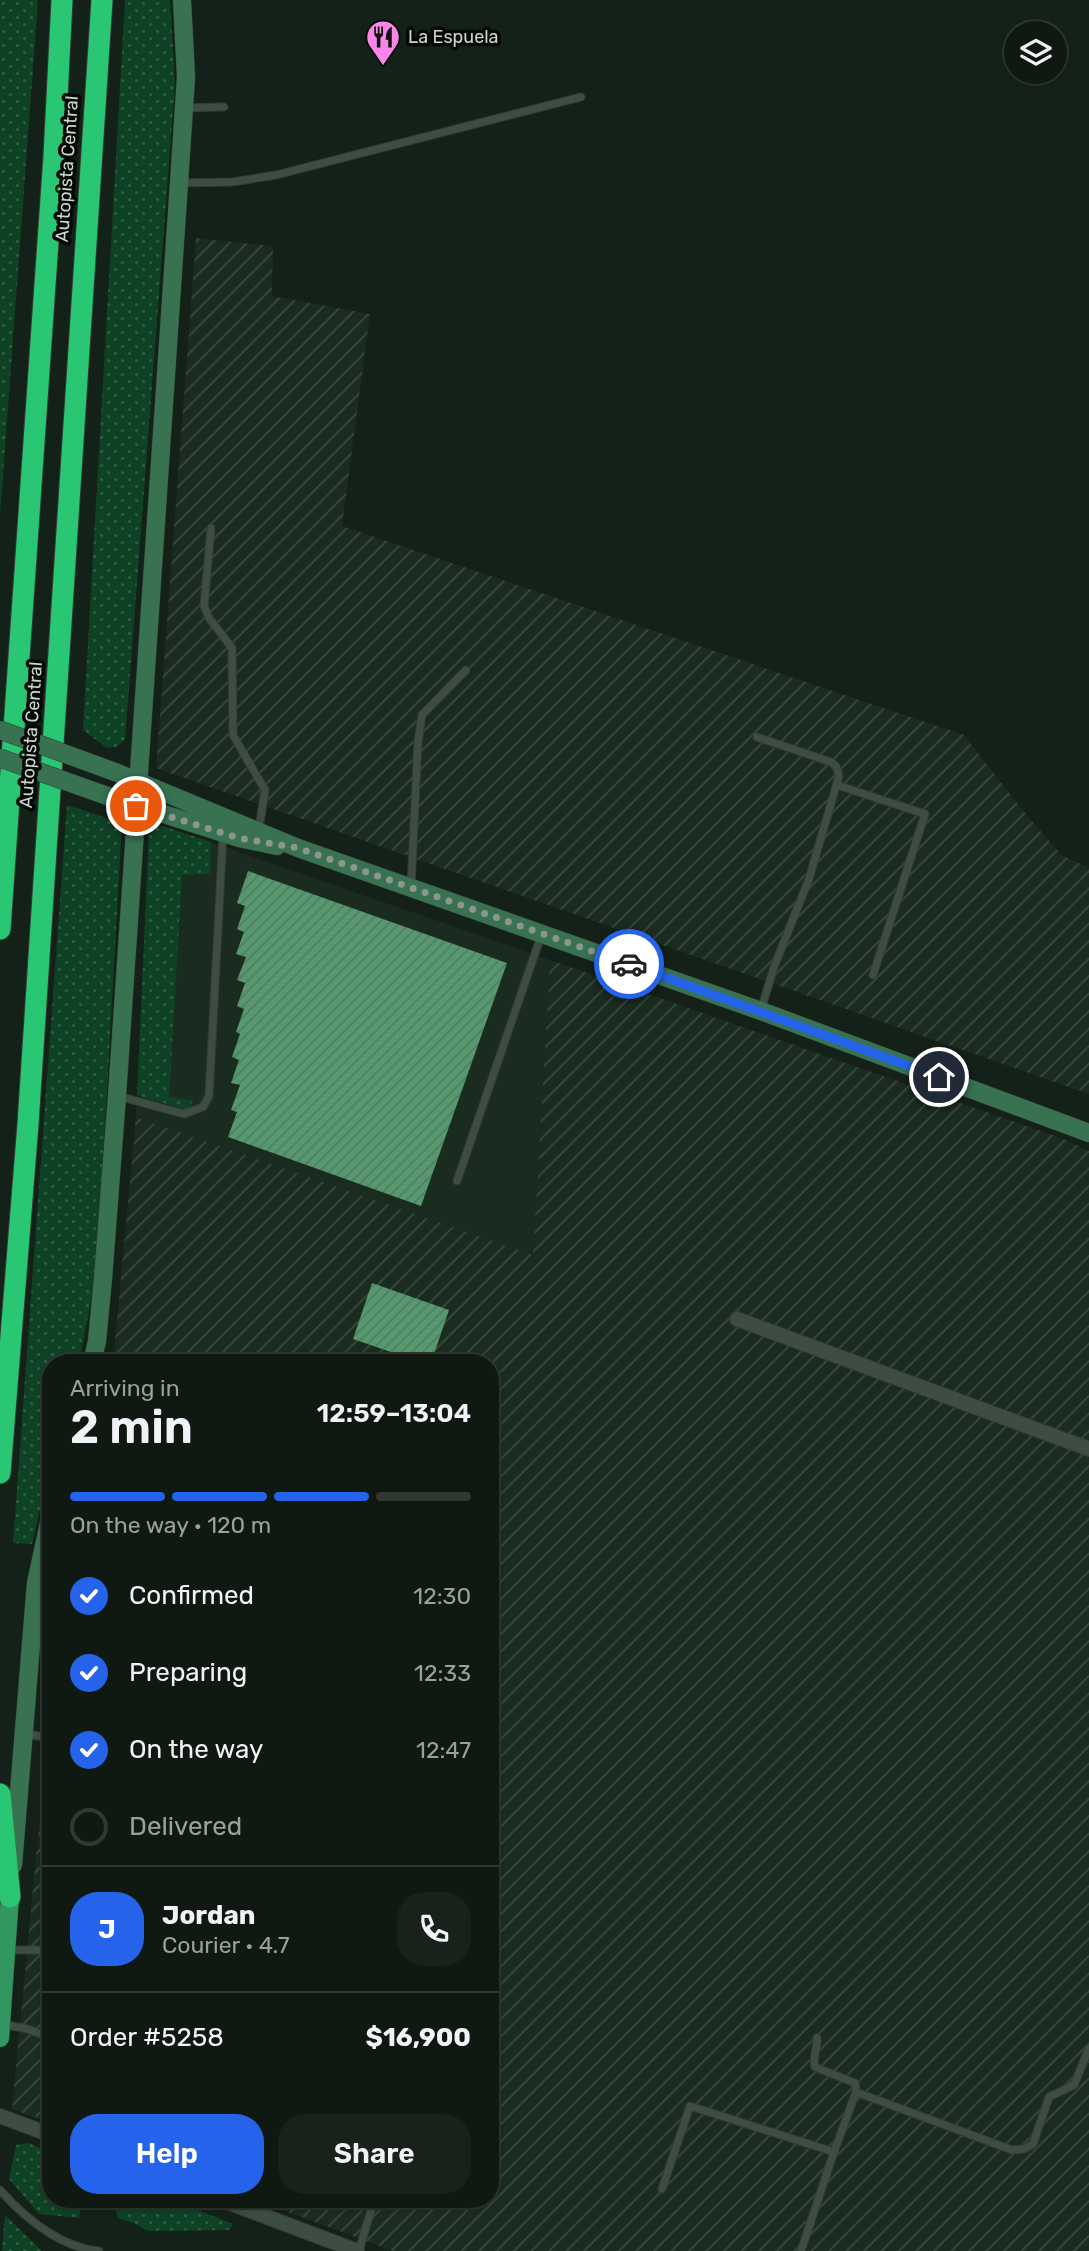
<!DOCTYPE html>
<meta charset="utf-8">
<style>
body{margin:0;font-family:Rubik,sans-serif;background:#18221b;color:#f1f3f6;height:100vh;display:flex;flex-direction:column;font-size:26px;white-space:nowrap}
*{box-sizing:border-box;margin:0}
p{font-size:23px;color:#9ba09f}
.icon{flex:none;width:38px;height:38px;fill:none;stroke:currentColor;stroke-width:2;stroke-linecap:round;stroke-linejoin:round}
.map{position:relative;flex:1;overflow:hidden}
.panel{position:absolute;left:42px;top:1354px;width:457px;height:854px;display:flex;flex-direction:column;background:#0f1912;border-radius:28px;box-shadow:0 2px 5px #0004,0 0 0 2px #2f3832}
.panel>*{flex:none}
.fabs{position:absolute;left:1004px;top:21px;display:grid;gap:14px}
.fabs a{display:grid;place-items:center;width:63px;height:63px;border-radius:50%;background:#0f1912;box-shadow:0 2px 5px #0004,0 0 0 2px #2f3832;font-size:35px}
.pin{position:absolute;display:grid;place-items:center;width:60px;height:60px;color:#fff;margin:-30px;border:4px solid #fff;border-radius:50%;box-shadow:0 2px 7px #0007}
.courier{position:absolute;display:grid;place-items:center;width:70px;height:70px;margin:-35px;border:5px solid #2563eb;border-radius:50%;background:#fff;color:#222;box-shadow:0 2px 9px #0007}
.summary em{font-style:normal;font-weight:600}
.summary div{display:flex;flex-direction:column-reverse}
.summary{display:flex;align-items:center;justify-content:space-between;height:119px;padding:0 28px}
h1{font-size:46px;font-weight:600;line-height:52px}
.bar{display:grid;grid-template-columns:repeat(4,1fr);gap:10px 7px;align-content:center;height:84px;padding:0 28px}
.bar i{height:9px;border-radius:5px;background:#2f3832}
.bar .active{background:#2563eb}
.bar p{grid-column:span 4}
.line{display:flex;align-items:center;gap:18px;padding:0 28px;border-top:2px solid #2f3832}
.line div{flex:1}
.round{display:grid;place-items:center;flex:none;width:74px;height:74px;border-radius:28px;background:#18221b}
ol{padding:0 28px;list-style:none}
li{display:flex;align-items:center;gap:21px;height:77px}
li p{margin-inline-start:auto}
li .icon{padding:7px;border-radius:50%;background:#2563eb;color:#fff;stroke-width:4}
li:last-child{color:#9ba09f}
li i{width:38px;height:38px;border:4px solid #2f3832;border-radius:50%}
.button{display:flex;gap:14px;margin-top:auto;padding:14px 28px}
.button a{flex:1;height:80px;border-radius:28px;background:#2563eb;color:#fff;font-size:28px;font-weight:600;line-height:80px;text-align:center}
.button a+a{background:#18221b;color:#f1f3f6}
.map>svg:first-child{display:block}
.built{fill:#1a2c20}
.industrial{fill:url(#industrial-furrows)}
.grass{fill:url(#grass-dots)}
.building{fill:url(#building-hatch)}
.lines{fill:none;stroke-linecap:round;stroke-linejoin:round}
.service-casing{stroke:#333b35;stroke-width:9}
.minor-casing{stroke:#333b35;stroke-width:16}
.secondary-casing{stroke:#333b35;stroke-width:19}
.primary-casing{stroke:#333b35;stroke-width:19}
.motorway-casing{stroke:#333b35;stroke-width:23}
.service{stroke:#3e4d42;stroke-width:7}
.minor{stroke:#3e4d42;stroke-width:14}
.secondary{stroke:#387251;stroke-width:18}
.primary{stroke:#31965f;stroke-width:18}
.motorway{stroke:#29c773;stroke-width:21}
.secondary-bridge-casing{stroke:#333b35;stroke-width:19;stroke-linecap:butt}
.secondary-bridge{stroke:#387251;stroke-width:18}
.done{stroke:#8c968f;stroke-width:7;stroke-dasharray:0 12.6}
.route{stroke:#2563eb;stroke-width:9}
.labels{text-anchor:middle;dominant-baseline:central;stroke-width:7;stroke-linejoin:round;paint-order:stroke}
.poi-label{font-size:18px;fill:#cdd5cf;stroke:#050906;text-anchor:start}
.street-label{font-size:18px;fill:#cdd5cf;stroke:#050906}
</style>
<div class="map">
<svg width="1089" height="2251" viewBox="0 0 1089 2251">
<defs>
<pattern id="industrial-furrows" width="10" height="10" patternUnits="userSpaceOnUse" patternTransform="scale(1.75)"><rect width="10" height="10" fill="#1a2c20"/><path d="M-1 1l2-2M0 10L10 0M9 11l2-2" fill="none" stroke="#3a4a3f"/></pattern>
<pattern id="grass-dots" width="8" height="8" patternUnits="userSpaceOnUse" patternTransform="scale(1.75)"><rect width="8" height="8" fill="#0e4224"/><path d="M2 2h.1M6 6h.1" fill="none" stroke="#305c43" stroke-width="1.8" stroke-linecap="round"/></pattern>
<pattern id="building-hatch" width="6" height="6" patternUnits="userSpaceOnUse" patternTransform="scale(1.75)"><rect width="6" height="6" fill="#58986e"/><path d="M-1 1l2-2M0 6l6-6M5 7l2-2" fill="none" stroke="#507e60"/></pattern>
</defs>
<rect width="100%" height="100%" fill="#142118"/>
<path class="built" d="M154 826H164L550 960 533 1256 136 1117 149 833Z"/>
<path class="industrial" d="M196 238 273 246 272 296 370 314 342 526 964 735 1020 807 1061 855 1089 868V1094L156 768Z
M550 960 1064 1139 1089 1151V2251H393L256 2200H490V1363H113L136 1117 533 1255Z
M51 1699V2123L12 2109Z"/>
<path class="grass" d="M0 0H38L0 516Z
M125 0H170L175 84 125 740 116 747 107 748 83 730Z
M67 805 122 823 97 1269 79 1363H51V1461L32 1544 13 1543Z
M159 825 211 842 210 874 182 875 169 1097 193 1100 190 1108 184 1109 137 1095 149 833 152 827Z
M28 2143 51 2152V2200H172L233 2224 229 2230 148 2231 134 2223 118 2218 115 2207 108 2202 81 2208 79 2218 39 2214 9 2179 16 2145Z
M5 2215 42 2251H2Z"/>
<path class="building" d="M248 871 507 963 421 1206 228 1137 237 1112 231 1110 240 1085 231 1083 239 1060 232 1057 240 1034 236 1032 244 1009 237 1006 245 983 237 980 246 957 236 954 244 932 237 929 245 906 237 903Z
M372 1283 449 1310 431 1363H423L353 1339Z"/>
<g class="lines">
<g class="service-casing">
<path id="service" d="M184 108 224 107
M179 183 232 182 276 175 581 97
M211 528 204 606 209 618 232 648 233 735 265 790 259 829
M757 737 831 762 836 766 839 776 809 879 774 967 761 1010
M837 785 925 814 873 975
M411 887 418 742 422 715 466 670
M118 1096 184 1114 203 1107 209 1096 223 835
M457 1181 542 933
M26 1734 51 1738
M7 1950H38L51 1955
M1 2024 28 2029 51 2038
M856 2092 1012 2150 1024 2149 1033 2144 1049 2097 1074 2085 1089 2048
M662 2189 690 2106 834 2152
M0 2190C26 2219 59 2247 99 2251
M359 2251 374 2200
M801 2251 834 2152 856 2092 855 2083 815 2067C812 2057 818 2048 817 2038"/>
</g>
<g class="minor-casing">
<path id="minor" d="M737 1319 1089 1449
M0 2116 51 2135
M222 2200 357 2251"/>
</g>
<g class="secondary-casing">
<path id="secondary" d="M115 772 298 848 761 1011 1089 1133
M126 802 239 838 277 846
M92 1363 97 1341 103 1279 117 1096 179 183 186 77 182 0
M13 1865 36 1583 51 1514"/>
</g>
<g class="primary-casing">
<path id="primary" d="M0 2038 10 1897"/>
</g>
<g class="motorway-casing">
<path id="motorway" d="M0 929 54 156 62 0
M0 1473 28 1124 102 0
M0 1794 10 1897"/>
</g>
<use href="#service" class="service"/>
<use href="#minor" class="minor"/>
<use href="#secondary" class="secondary"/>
<use href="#primary" class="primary"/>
<use href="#motorway" class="motorway"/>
<g class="secondary-bridge-casing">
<path id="secondary-bridge" d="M0 730 115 772
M0 758 116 799"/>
</g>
<use href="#secondary-bridge" class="secondary-bridge"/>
</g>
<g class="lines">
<path class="done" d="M136 806 239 838 298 848 629 964"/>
<path class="route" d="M629 964 939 1077"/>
</g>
<defs>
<g id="restaurant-pin" transform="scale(1.75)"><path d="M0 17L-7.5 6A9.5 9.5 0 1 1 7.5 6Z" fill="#fa87e7" stroke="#050906"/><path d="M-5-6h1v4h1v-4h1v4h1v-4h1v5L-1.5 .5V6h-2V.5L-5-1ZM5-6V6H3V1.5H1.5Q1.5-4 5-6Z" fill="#111"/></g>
</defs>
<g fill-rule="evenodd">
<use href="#restaurant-pin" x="383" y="37"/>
</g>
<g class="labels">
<g class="poi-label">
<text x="408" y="37">La Espuela</text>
</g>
<g class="street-label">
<text transform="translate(67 169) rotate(-86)">Autopista Central</text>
<text transform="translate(31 735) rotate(-86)">Autopista Central</text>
</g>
</g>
</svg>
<div class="fabs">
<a><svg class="icon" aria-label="layers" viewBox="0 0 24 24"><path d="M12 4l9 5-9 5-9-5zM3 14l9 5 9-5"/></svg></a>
</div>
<div class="pin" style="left:136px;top:806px;background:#ea580c"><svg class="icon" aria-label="bag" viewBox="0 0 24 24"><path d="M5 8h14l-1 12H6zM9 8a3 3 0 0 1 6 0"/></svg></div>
<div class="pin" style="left:939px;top:1077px;background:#1f2937"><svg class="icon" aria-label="home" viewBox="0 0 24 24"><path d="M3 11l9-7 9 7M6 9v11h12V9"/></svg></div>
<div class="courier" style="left:629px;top:964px"><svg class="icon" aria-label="car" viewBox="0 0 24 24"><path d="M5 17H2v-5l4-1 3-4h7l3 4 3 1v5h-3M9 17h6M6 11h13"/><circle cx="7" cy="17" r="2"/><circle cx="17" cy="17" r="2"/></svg></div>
<section class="panel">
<div class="summary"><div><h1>2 min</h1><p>Arriving in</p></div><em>12:59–13:04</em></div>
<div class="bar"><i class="active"></i><i class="active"></i><i class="active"></i><i></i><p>On the way · 120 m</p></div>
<ol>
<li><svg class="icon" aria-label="check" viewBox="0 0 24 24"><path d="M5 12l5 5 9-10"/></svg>Confirmed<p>12:30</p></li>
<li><svg class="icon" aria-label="check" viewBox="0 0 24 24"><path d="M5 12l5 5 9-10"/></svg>Preparing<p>12:33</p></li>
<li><svg class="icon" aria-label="check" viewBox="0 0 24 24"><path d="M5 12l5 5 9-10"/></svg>On the way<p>12:47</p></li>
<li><i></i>Delivered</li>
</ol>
<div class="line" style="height:126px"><b class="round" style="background:#2563eb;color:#fff">J</b><div><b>Jordan</b><p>Courier · 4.7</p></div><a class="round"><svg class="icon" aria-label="phone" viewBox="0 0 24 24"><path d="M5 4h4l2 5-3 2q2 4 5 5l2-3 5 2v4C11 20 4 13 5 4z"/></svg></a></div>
<div class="line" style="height:91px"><div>Order #5258</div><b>$16,900</b></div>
<div class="button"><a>Help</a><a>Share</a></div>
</section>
</div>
